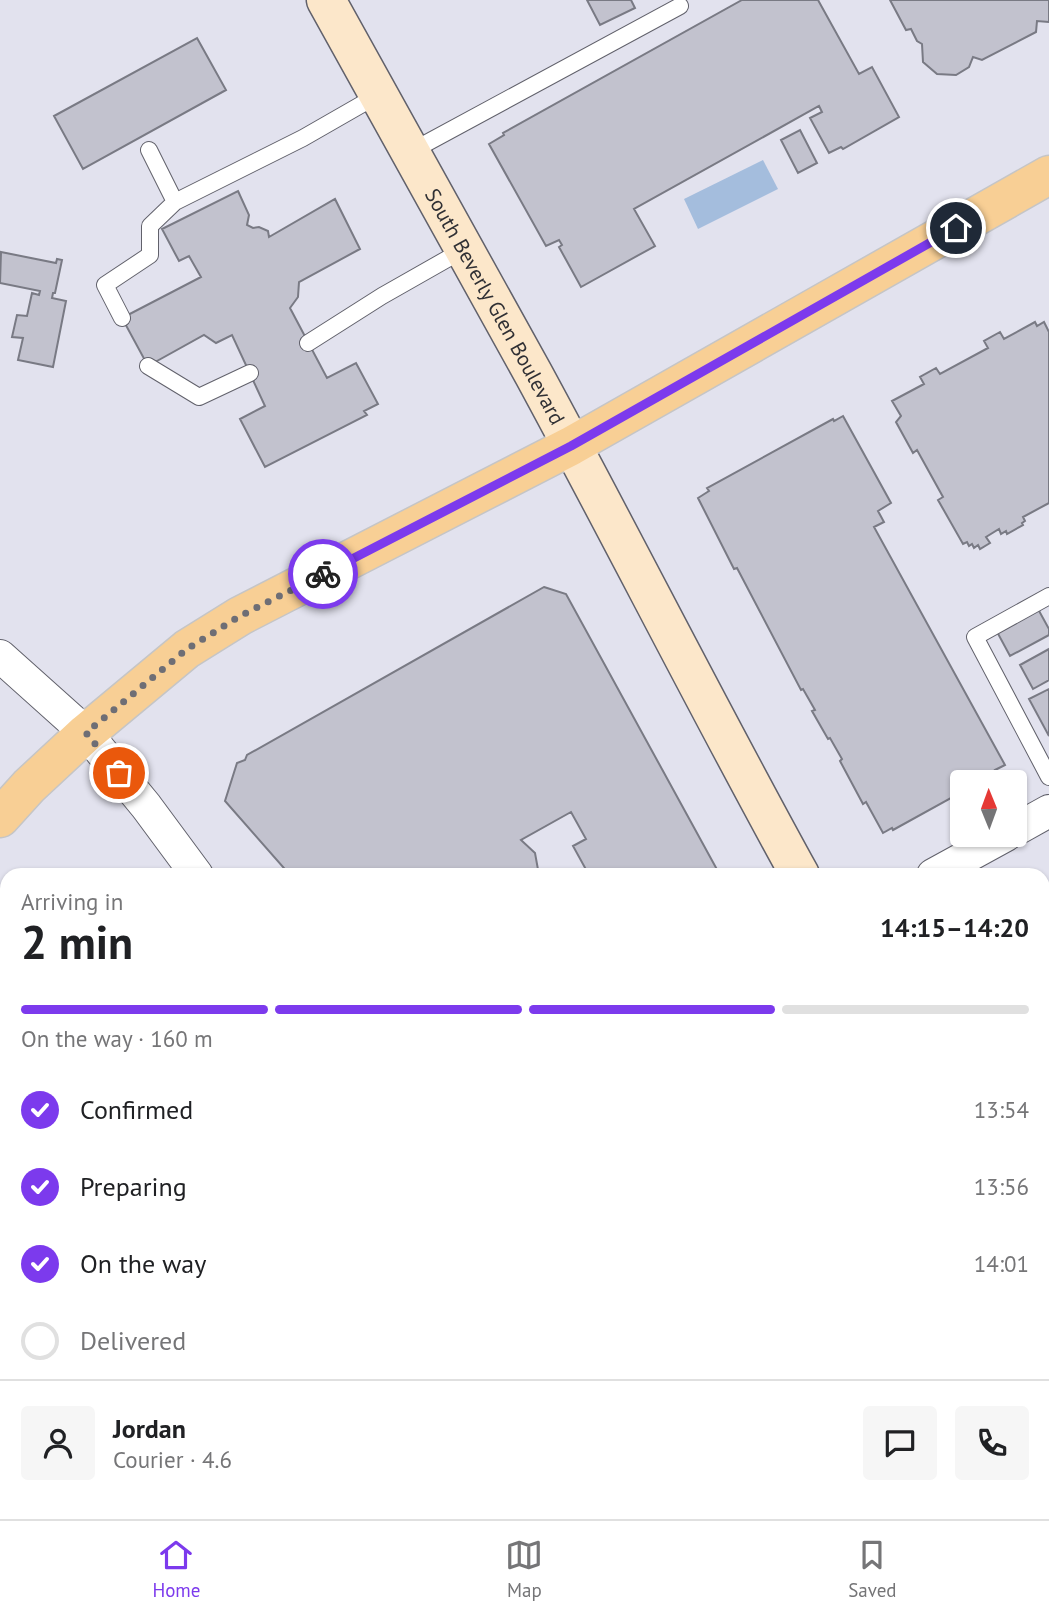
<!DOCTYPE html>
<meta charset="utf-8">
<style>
body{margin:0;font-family:"PT Sans",sans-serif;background:#f6f6f6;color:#202124;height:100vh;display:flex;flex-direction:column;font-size:26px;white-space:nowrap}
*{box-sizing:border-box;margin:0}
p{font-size:23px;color:#757577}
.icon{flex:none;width:38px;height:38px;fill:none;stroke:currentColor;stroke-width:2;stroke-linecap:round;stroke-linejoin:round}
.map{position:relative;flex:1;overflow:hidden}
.drawer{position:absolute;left:0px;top:868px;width:1050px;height:651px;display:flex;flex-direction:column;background:#fff;border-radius:21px 21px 0 0;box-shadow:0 2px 5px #0004}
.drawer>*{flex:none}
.needle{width:46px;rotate:359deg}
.tools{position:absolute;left:950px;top:770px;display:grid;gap:14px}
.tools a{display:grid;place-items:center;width:77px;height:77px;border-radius:7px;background:#fff;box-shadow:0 2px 5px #0004;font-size:35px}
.pin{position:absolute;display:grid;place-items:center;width:60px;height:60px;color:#fff;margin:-30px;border:4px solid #fff;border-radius:50%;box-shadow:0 2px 7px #0007}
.courier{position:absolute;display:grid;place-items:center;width:70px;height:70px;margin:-35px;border:5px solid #7c3aed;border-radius:50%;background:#fff;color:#222;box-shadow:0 2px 9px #0007}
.overview em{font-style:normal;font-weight:700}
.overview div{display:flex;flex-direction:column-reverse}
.overview{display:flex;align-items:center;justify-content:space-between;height:119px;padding:0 21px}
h1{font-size:46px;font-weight:700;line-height:52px}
.bar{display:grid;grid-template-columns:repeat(4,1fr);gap:10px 7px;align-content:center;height:84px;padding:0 21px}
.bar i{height:9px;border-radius:5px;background:#e0e0e0}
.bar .on{background:#7c3aed}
.bar p{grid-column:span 4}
.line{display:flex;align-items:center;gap:18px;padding:0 21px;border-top:2px solid #e0e0e0}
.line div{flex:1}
.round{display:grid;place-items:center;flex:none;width:74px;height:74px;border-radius:7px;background:#f6f6f6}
ol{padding:0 21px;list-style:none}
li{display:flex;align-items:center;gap:21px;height:77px}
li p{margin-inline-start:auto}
li .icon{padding:7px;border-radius:50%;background:#7c3aed;color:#fff;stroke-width:4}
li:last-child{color:#757577}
li i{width:38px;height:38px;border:4px solid #e0e0e0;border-radius:50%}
.tab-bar{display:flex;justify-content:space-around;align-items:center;height:98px;border-top:2px solid #e0e0e0;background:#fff;font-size:19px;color:#757577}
.tab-bar a{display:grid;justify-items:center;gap:4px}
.tab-bar .on{color:#7c3aed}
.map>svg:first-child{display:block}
.water{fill:#a4bddd}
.building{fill:#c2c2ce;stroke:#797a84;stroke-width:2}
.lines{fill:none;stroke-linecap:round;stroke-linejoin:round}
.lane-casing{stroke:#61616b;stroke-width:18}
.street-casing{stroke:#61616b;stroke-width:34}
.secondary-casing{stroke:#61616b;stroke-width:41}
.primary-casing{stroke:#c5c5c6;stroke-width:41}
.lane{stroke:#fff;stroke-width:16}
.street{stroke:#fff;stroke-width:32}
.secondary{stroke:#fce7ca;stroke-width:38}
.primary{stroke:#f8cf95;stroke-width:38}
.done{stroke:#6e6e75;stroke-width:7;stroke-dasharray:0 12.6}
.route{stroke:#7c3aed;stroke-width:9}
.labels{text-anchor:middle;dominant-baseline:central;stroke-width:6;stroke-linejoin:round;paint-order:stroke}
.street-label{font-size:21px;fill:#303034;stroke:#fff}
</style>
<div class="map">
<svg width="1049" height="1519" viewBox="0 0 1049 1519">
<rect width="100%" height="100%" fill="#e2e2ee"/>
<path class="water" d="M763 160 778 189 698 229 684 199Z"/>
<path class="building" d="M587 0H631L635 8 600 25Z
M742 0H818L859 74 872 67 899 117 843 149 841 147 829 153 810 118 822 112 819 106 634 209 655 246 581 287 559 247 562 245 559 240 546 246 489 144 504 135 503 133Z
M890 0H1049V22L1037 21 1036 32 982 60 973 57 969 67 956 75 937 74 923 62 922 44 917 41 911 29 906 30Z
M197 38 226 90 83 169 54 116Z
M800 130 817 163 798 173 781 140Z
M238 191 249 215 247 225 253 228 259 227 268 231 269 237 335 199 360 249 299 282 298 297 290 308 327 378 356 363 378 404 364 411 367 415 265 467 240 419 265 406 232 335 216 343 204 335 148 366 122 318 201 277 189 256 179 261 162 229Z
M1 252 56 263 57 259 62 260 55 293H53L52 298 66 301 53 367 18 360 23 338 12 337 17 315 27 316 32 293 39 295 40 291 0 283Z
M1035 322 1037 326 1044 322 1049 332V503L1023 517 1025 521 1022 523 1023 525 1007 534 1006 531 1001 534 999 529 986 537 990 543 980 549 978 545 974 548 972 544 969 546 967 542 963 544 938 500 943 497 917 450 913 453 896 422 901 416 892 401 924 384 920 377 936 368 940 374 988 348 984 341 1000 332 1004 339Z
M843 416 891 503 878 511 884 522 874 527 1005 765 995 770 997 773 981 782H962V792L893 830 892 828 883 833 866 802 863 804 840 761 842 759 830 738 828 739 812 711 815 710 803 689 801 690 737 568 734 569 698 498 709 491 707 488 833 419 834 421Z
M544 587 566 594 720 875H589L573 846 586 839 571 812 521 840 535 853 539 875H290L225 801 237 763 245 760 247 755Z
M1038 609 1049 629V635L1010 656 996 630Z
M1049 649V680L1033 689 1020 665Z
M1049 689V736L1029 699Z
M1043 907 1049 918V951L1043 954Z
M1049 960V986L1043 989V963Z
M7 978V1122L0 1116V986Z
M1049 1010V1036L1043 1039V1013Z
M1049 1074V1130H1048L1043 1127V1077Z
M0 1172 7 1178V1302L0 1296Z
M7 1378V1487L0 1482V1386Z
M0 1498 7 1504V1512H22L30 1519H0Z
M38 1512H65L59 1519H46Z
M235 1512H242L244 1514 258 1512 261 1519H221Z
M343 1512H375L369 1519H351Z
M436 1512H513L499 1519H440Z
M680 1512H751L738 1519H684Z
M881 1512H1022L1025 1519H883Z"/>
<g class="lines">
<g class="lane-casing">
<path id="lane" d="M149 150 175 202 303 138 378 95
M410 152 680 6
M122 318 105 285 150 255V226L175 202
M308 343 382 296 463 250
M148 366 199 397 250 373
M1049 596 975 637 1049 777"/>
</g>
<g class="street-casing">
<path id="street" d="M0 656 86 733 146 806 197 875
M1015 830 1049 811
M933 875 1006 835
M595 1512 598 1519
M131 1519 137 1512"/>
</g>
<g class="secondary-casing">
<g id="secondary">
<path id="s1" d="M326 0C395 125 465 250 534 375 624 541 709 710 800 875"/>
<path d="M1043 1368 1049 1383"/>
</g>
</g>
<g class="primary-casing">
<path id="primary" d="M0 818 29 786 86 733 187 649 240 616 571 446 1049 175"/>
</g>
<use href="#lane" class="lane"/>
<use href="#street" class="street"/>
<use href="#secondary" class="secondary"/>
<use href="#primary" class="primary"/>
</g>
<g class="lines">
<path class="done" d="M119 773 86 733 187 649 240 616 323 574"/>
<path class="route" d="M323 574 571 446 956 228"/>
</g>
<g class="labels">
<g class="street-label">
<text stroke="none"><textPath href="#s1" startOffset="350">South Beverly Glen Boulevard</textPath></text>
</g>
</g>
</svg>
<div class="tools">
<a><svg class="needle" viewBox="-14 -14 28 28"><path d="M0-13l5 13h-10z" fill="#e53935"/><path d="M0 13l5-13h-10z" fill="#757577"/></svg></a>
</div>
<div class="pin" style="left:119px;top:773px;background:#ea580c"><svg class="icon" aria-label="bag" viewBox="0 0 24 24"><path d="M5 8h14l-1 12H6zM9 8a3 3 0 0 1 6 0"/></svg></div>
<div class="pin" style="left:956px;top:228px;background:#1f2937"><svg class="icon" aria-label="home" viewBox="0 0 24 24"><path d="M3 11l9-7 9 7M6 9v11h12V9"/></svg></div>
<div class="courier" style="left:323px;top:574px"><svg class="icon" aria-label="bike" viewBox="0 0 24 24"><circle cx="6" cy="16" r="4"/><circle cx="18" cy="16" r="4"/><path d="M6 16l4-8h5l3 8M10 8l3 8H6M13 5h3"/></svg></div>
<section class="drawer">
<div class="overview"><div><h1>2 min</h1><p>Arriving in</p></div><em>14:15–14:20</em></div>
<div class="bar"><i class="on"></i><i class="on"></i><i class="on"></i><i></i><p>On the way · 160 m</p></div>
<ol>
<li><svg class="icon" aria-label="check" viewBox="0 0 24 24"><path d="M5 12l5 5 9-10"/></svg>Confirmed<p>13:54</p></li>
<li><svg class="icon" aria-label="check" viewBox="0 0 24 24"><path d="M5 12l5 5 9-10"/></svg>Preparing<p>13:56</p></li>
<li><svg class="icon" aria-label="check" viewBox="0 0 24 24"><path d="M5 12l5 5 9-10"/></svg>On the way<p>14:01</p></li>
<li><i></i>Delivered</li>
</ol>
<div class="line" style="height:126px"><a class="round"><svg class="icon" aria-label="person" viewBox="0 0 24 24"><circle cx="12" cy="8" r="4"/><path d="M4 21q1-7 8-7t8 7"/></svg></a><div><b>Jordan</b><p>Courier · 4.6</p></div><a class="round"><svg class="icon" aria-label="chat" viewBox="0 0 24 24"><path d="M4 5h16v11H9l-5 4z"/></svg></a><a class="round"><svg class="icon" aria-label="phone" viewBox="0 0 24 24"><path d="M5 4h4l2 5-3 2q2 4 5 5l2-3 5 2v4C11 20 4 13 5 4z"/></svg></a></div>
</section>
</div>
<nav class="tab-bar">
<a class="on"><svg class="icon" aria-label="home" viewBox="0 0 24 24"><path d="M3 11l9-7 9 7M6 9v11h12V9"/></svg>Home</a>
<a><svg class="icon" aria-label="map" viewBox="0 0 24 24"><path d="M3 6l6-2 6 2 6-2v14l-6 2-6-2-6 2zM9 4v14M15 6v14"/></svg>Map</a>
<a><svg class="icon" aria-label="saved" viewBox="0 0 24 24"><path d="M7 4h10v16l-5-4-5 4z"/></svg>Saved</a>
</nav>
